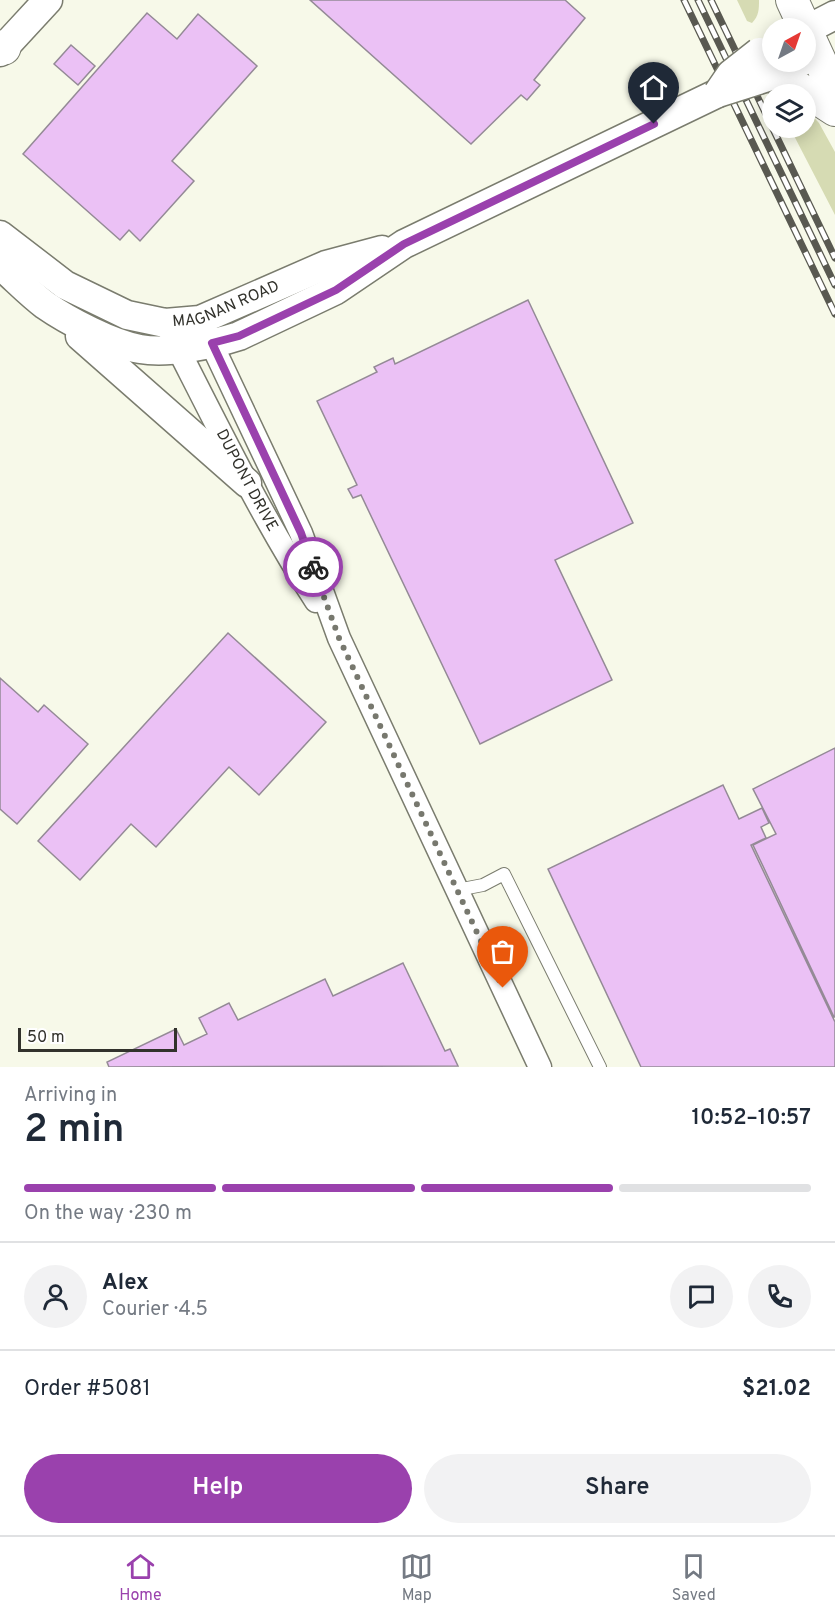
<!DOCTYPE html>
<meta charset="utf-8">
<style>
body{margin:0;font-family:Overpass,sans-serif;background:#f2f2f3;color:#1f2937;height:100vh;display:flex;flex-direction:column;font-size:22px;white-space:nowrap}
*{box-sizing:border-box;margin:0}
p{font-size:20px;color:#747a83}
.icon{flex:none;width:33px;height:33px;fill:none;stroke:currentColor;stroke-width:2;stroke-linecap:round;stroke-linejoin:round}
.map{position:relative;height:1067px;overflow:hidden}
.sheet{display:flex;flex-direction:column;background:#fff;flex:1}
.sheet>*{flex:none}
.needle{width:39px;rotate:40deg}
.fabs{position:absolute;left:762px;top:18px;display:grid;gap:12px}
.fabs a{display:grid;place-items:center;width:54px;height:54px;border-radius:50%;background:#fff;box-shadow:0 3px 15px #0003;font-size:30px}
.scale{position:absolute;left:18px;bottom:15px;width:159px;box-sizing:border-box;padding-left:6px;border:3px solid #32322c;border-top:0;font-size:16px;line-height:21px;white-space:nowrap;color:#32322c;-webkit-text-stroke:4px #fff;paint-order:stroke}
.pin{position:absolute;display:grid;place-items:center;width:51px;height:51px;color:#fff;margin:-62px -26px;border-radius:50% 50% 50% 0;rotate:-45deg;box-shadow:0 0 6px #0007}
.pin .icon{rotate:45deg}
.courier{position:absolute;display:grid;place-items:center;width:60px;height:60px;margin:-30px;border:4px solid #9a41ad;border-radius:50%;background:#fff;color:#222;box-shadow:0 2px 8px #0007}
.overview em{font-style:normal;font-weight:600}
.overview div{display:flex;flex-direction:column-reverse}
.overview{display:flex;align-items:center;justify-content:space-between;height:102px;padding:0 24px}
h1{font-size:39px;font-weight:600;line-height:45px}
.bar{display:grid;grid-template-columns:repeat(4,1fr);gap:9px 6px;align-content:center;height:72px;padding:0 24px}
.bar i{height:8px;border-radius:4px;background:#e0e1e3}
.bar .current{background:#9a41ad}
.bar p{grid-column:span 4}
.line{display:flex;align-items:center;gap:15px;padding:0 24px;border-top:2px solid #e0e1e3}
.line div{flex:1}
.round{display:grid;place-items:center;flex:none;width:63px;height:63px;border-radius:32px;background:#f2f2f3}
.button{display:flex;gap:12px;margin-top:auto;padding:12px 24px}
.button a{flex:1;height:69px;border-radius:36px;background:#9a41ad;color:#fff;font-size:24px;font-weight:600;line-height:69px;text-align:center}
.button a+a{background:#f2f2f3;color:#1f2937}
.dock{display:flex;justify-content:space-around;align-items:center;height:84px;border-top:2px solid #e0e1e3;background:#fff;font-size:16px;color:#747a83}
.dock a{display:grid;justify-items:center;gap:3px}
.dock .current{color:#9a41ad}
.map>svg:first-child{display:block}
.green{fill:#d6dbb3}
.building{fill:#ebc1f5;stroke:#948a96;stroke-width:1.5}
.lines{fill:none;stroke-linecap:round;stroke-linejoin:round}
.service-casing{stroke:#7a7c6e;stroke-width:14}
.minor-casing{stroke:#7a7c6e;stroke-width:25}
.tertiary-casing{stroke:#7a7c6e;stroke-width:31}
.secondary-casing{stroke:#7a7c6e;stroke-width:34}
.motorway-casing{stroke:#7a7c6e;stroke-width:35}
.service{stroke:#fff;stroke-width:12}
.minor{stroke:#fff;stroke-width:22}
.tertiary{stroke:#fff;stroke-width:28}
.secondary{stroke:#fff;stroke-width:32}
.motorway{stroke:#fff;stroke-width:33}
.rail-casing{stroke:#595951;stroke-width:7}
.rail{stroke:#fff;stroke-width:4.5;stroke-dasharray:14;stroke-linecap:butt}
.tertiary-bridge-casing{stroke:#7a7c6e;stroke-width:31;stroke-linecap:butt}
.tertiary-bridge{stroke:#fff;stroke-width:28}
.done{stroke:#77786e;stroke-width:6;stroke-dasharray:0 10.8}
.route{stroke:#9a41ad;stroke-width:8}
.labels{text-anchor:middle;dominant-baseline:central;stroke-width:4.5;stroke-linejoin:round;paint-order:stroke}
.street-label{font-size:16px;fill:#32322c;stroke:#fff}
</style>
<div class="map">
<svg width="835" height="1067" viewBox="0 0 835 1067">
<rect width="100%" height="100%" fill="#f7f9e9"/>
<path class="green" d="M737 0H759C759 9 759 16 752 23L747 21Z
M806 109 819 123 835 152V215L790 128H806Z"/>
<path class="building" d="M310 0H565L585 18 534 80 540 85 527 100 521 95 471 144Z
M147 13 177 39 198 14 257 66 172 161 194 181 140 241 129 230 120 240 23 154Z
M71 45 95 66 78 85 54 64Z
M528 300 633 523 555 560 612 680 480 744 361 495 353 498 348 489 357 485 317 401 377 372 374 367 393 358 395 364Z
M228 633 326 722 259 795 229 767 156 847 131 824 80 880 38 841Z
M0 678 38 712 44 705 88 744 17 824 0 809Z
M835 748V1017H834L753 845 776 834 753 789Z
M723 785 739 819 762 808 769 823 761 827 766 838 751 845 835 1022V1067H641L548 869Z
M403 963 445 1051 450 1049 458 1066 109 1067 107 1062 176 1029 184 1045 207 1034 199 1018 229 1003 238 1020 325 979 333 996Z"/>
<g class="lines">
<g class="service-casing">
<path id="service" d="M457 890 483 885 504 874 600 1067"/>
</g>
<g class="minor-casing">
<g id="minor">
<path d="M205 330 301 533 339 638 540 1067"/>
<path id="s1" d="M171 335C217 425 261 516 316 601"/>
</g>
</g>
<g class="tertiary-casing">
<g id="tertiary">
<path d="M806 30 835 15"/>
<path d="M0 52 48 0"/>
<path d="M771 76 801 62"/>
<path id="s2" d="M0 235 65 285 127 315 165 323 200 320 326 265 382 250"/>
<path d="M0 265C15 278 29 293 45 305 68 321 112 344 140 349 169 354 211 345 239 336L336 290 404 244 718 93"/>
<path d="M80 336 247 483"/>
</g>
</g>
<g class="secondary-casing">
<path id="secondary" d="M792 0 835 93
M771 76 809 93 835 110"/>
</g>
<g class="motorway-casing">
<path id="motorway" d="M0 47 4 48"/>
</g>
<use href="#service" class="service"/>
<use href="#minor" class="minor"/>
<use href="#tertiary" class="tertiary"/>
<use href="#secondary" class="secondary"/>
<use href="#motorway" class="motorway"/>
<g class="rail-casing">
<path id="rail" d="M684 0 835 314
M698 0 835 285
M711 0 835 258"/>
</g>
<use href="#rail" class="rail"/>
<g class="tertiary-bridge-casing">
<path id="tertiary-bridge" d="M718 93 731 74 759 52
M718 93 771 76"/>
</g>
<use href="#tertiary-bridge" class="tertiary-bridge"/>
</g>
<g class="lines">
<path class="done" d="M313 567 339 638 503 988"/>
<path class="route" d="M313 567 301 533 212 343 239 336 336 290 404 244 654 124"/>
</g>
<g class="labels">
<g class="street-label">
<text stroke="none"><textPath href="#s2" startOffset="254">MAGNAN ROAD</textPath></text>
<text stroke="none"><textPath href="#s1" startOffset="164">DUPONT DRIVE</textPath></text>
</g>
</g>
</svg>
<div class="fabs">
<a><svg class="needle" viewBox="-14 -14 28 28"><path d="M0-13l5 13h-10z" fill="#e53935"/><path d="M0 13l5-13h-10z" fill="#747a83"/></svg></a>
<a><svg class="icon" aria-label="layers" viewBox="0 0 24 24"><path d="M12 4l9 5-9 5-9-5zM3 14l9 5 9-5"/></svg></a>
</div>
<div class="scale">50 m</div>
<div class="pin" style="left:503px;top:988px;background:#ea580c"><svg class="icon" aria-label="bag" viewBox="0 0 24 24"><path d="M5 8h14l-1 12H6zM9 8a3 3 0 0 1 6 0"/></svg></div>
<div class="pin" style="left:654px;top:124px;background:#1f2937"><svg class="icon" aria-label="home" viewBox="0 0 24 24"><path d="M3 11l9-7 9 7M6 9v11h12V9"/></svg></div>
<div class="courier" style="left:313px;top:567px"><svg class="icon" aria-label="bike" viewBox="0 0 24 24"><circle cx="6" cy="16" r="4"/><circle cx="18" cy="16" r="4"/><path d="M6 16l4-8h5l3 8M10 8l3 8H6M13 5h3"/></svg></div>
</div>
<section class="sheet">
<div class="overview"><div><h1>2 min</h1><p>Arriving in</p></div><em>10:52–10:57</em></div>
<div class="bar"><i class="current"></i><i class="current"></i><i class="current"></i><i></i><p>On the way · 230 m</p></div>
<div class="line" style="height:108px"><a class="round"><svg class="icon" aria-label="person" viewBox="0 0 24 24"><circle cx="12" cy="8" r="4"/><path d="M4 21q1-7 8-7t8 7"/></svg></a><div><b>Alex</b><p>Courier · 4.5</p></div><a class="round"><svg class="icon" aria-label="chat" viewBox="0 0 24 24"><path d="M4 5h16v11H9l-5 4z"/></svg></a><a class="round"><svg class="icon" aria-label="phone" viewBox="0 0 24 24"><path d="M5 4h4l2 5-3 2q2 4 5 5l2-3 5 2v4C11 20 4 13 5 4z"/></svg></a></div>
<div class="line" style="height:78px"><div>Order #5081</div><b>$21.02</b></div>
<div class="button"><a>Help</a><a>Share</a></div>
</section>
<nav class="dock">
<a class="current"><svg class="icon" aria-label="home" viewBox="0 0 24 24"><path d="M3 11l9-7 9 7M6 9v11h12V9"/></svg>Home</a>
<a><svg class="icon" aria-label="map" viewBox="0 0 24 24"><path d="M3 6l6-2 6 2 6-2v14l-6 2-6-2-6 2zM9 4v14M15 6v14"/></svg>Map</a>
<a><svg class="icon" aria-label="saved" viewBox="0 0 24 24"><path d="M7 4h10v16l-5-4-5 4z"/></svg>Saved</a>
</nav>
